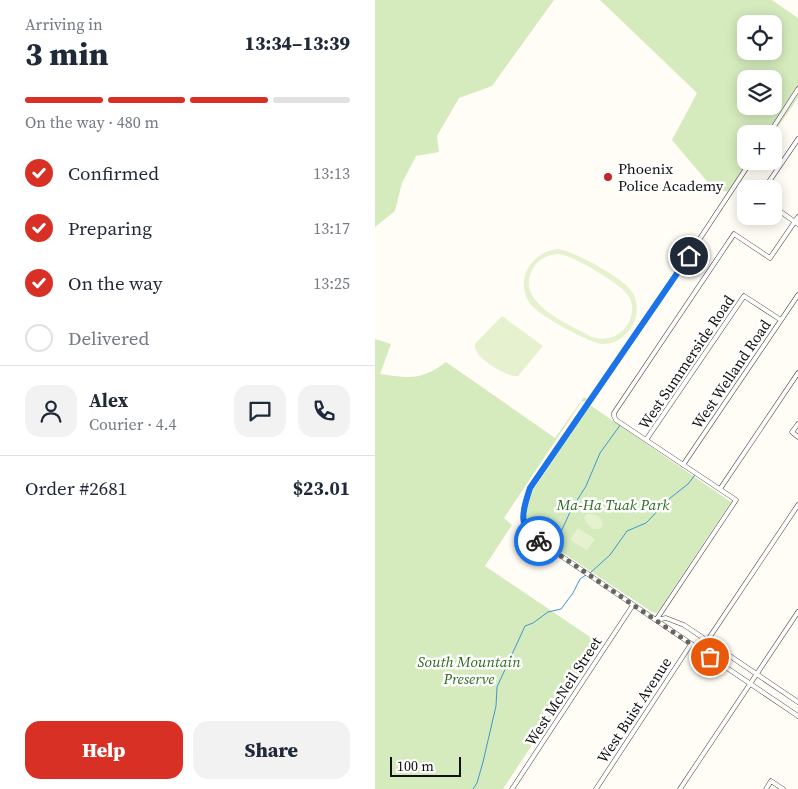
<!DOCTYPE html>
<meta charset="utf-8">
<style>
body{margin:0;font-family:"Source Serif 4",serif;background:#f2f2f3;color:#1f2937;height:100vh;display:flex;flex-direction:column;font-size:19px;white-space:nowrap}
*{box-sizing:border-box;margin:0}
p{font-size:16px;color:#747a83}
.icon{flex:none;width:28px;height:28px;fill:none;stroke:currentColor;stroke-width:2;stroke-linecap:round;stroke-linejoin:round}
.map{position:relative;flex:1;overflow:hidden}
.details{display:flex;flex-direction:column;background:#fff;width:375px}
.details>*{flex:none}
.controls{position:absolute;left:362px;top:15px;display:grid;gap:10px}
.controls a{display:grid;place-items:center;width:45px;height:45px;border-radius:10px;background:#fff;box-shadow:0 2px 12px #0003;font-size:25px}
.scale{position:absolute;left:15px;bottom:12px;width:71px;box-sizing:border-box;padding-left:5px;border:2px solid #111;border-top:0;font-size:14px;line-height:18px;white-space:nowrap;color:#111;-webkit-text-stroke:4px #fff;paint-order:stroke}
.pin{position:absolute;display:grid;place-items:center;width:42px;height:42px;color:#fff;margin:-21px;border:2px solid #fff;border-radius:50%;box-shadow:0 1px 5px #0007}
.courier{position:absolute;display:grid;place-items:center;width:50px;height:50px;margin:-25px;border:4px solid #1a73e8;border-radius:50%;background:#fff;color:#222;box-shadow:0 1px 6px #0007}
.head em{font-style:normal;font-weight:800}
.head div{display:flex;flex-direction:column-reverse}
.head{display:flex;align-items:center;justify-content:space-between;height:85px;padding:0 25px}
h1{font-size:32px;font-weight:800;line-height:38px}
.bar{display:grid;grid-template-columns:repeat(4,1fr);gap:8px 5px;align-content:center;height:60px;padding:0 25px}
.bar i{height:6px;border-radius:4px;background:#e0e1e3}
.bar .active{background:#d93025}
.bar p{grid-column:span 4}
.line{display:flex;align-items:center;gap:12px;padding:0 25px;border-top:1px solid #e0e1e3}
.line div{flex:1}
.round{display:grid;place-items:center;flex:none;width:52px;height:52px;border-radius:15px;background:#f2f2f3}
ol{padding:0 25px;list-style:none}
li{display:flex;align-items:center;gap:15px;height:55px}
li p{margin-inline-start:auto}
li .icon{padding:5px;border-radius:50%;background:#d93025;color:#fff;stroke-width:4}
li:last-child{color:#747a83}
li i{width:28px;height:28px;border:2px solid #e0e1e3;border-radius:50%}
.action{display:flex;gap:10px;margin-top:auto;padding:10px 25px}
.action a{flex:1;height:58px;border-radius:15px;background:#d93025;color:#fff;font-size:20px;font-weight:800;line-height:58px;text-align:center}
.action a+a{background:#f2f2f3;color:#1f2937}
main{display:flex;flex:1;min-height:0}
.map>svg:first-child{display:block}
.green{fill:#d5ebbd;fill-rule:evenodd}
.pitch{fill:#e6f2cf;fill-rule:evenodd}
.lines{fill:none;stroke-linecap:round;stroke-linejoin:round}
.stream{stroke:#3f96cf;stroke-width:1}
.street-casing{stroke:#444;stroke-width:5}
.street{stroke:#fff;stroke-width:4}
.done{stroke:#646461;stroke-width:5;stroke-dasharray:0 9}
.route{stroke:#1a73e8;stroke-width:6}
.poi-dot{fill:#c4262e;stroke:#fff;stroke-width:2}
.labels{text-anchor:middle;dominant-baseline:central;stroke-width:5;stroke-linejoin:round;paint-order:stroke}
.poi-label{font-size:15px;fill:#111;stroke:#fff;text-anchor:start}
.street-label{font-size:15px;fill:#111;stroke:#fff}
.park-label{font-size:15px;font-style:italic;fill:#2f6b1f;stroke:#fff}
</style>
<main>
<section class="details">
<div class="head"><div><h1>3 min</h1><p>Arriving in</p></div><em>13:34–13:39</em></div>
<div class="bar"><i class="active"></i><i class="active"></i><i class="active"></i><i></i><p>On the way · 480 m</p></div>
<ol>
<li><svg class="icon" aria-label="check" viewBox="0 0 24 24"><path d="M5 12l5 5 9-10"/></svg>Confirmed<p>13:13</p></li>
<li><svg class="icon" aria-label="check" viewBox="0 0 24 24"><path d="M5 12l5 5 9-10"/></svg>Preparing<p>13:17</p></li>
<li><svg class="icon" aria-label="check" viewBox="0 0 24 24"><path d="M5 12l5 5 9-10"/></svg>On the way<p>13:25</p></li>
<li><i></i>Delivered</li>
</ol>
<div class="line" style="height:90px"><a class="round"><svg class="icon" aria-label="person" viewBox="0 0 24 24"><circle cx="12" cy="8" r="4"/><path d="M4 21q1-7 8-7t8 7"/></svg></a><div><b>Alex</b><p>Courier · 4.4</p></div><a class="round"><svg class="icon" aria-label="chat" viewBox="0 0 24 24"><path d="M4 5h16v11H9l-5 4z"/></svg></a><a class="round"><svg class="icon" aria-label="phone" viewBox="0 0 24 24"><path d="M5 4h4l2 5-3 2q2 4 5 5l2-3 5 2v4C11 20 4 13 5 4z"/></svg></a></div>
<div class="line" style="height:65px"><div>Order #2681</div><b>$23.01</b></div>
<div class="action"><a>Help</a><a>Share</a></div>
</section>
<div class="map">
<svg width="423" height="789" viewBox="0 0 423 789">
<rect width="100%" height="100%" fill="#fffdf5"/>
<path class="green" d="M0 0H179L117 86 84 98 62 136 64 152 41 156 27 183 20 211 0 227Z
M225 0H397L423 18V98L398 134H371V161H379L213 402 207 401 129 518 137 525 110 566 224 643 128 789H0V339L16 344 5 374C34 378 46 381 71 362L180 438 209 397 213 400 354 192 343 190 335 185 297 140 322 93ZM371 24H399V51H371ZM371 79H399V106H371Z
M215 405 356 502 282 613 277 612 161 535C151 524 150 514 152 499Z"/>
<path class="pitch" d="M182 249C197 250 249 278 257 292 271 314 253 345 227 344 214 343 166 316 157 306 138 283 154 253 182 249ZM185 254C200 257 249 285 255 298 265 324 237 348 213 335 190 322 137 301 159 267 164 258 175 254 185 254Z
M127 316 168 346 143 376C134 378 106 361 102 352 100 350 100 347 100 344Z
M212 514C220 513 226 517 228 524L227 528C219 532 212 526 209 518Z
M203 528 220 539 212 550 195 540Z"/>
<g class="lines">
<path class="stream" d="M178 549 196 510 211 486 225 453 246 424
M215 573 235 555 252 531 271 523 294 499 313 484 320 475
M98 789 102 783 108 762 121 706 122 687 150 626 158 623 173 612 186 609 198 593 205 579 211 575"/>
<g class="street-casing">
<path id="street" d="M394 134 423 89
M376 161 293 287 155 488C149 507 144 516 155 535L423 716
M389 189 423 139
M399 207 423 224
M423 424 417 432 423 437
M271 440 369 296 406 320
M308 465 423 295
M345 489 423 373
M281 620 361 500 241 420 239 416V413L359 234 395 258 423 217
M281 620 291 618 309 625 423 702
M326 650 423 505
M137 789 258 605
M221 789 316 644
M305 789 423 612
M391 789 396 781 408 789"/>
</g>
<use href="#street" class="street"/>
</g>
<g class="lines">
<path class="done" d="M164 541 335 657"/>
<path class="route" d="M164 541C141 526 148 510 155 488L314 256"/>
</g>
<circle class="poi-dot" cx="233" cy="177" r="5"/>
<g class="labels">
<g class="poi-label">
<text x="243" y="168">Phoenix<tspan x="243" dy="17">Police Academy</tspan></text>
</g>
<g class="street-label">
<text transform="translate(311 362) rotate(-56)">West Summerside Road</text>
<text transform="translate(356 374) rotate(-56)">West Welland Road</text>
<text transform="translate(188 691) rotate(-57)">West McNeil Street</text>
<text transform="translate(259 710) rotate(-57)">West Buist Avenue</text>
</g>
<g class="park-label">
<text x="238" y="504">Ma-Ha Tuak Park</text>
<text x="94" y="661">South Mountain<tspan x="94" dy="17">Preserve</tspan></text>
</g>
</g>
</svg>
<div class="controls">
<a><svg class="icon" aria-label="locate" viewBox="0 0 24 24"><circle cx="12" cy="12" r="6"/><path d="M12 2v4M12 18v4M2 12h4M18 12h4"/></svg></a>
<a><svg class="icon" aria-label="layers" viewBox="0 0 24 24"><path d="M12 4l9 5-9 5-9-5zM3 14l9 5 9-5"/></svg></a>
<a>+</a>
<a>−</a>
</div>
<div class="scale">100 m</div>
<div class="pin" style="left:335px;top:657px;background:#ea580c"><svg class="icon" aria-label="bag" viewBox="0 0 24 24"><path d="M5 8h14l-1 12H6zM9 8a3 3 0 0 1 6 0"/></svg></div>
<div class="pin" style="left:314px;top:256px;background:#1f2937"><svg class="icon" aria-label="home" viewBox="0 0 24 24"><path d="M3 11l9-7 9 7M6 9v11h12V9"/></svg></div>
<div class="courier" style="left:164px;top:541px"><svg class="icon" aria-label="bike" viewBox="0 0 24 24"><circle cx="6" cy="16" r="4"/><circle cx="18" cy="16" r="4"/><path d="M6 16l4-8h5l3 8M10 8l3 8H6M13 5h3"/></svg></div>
</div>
</main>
